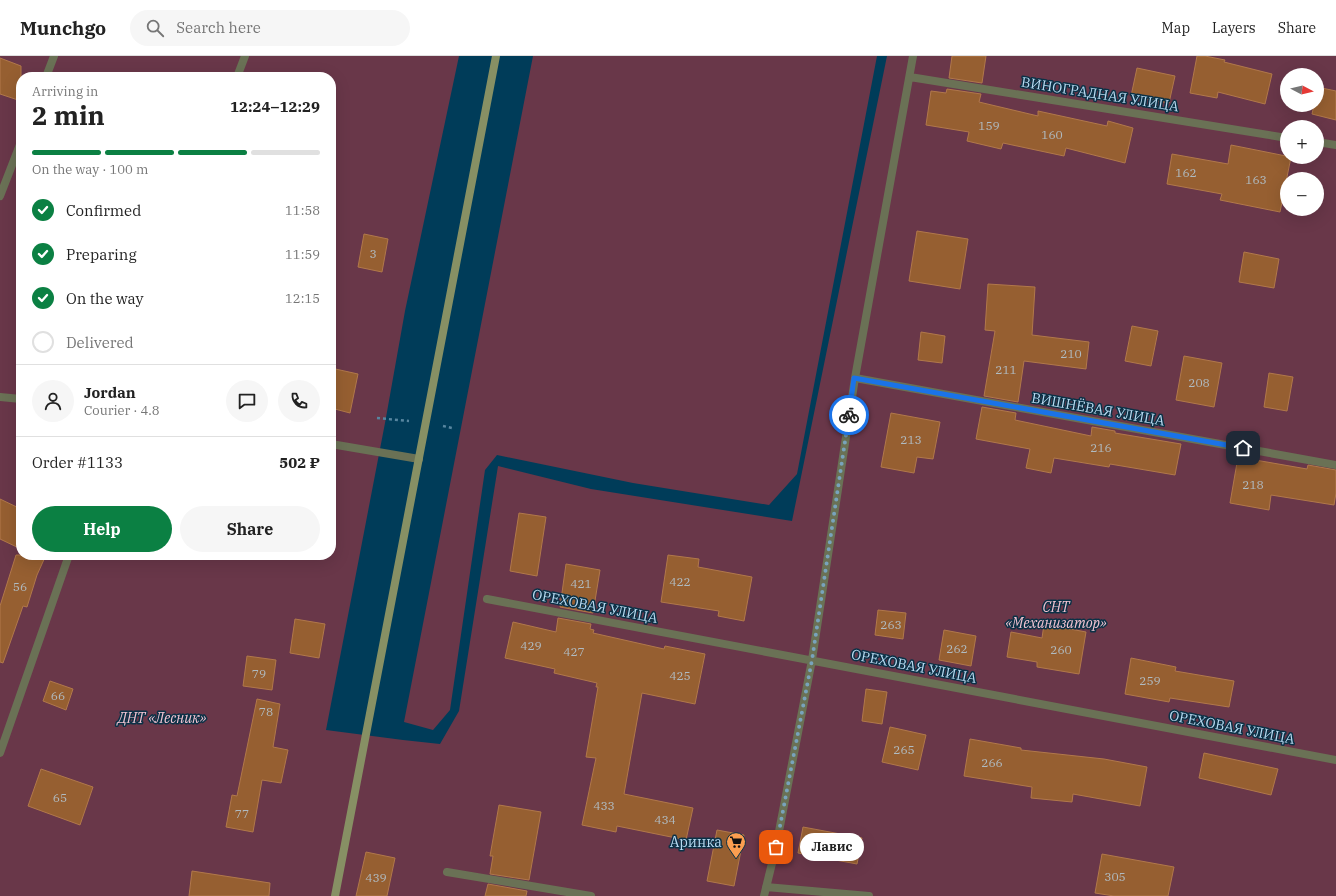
<!DOCTYPE html>
<meta charset="utf-8">
<style>
body{margin:0;font-family:"IBM Plex Serif",serif;background:#f6f6f6;color:#222;height:100vh;display:flex;flex-direction:column;font-size:15px;white-space:nowrap}
*{box-sizing:border-box;margin:0}
p{font-size:13px;color:#767676}
.icon{flex:none;width:22px;height:22px;fill:none;stroke:currentColor;stroke-width:2;stroke-linecap:round;stroke-linejoin:round}
.map{position:relative;flex:1;overflow:hidden}
.side{position:absolute;left:16px;top:16px;width:320px;height:488px;display:flex;flex-direction:column;background:#fff;border-radius:16px;box-shadow:0 4px 16px #0002}
.side>*{flex:none}
.needle{width:26px;rotate:97deg}
.buttons{position:absolute;left:1280px;top:12px;display:grid;gap:8px}
.buttons a{display:grid;place-items:center;width:44px;height:44px;border-radius:50%;background:#fff;box-shadow:0 4px 16px #0002;font-size:20px}
.pin{position:absolute;display:grid;place-items:center;width:34px;height:34px;color:#fff;margin:-17px;border-radius:8px;box-shadow:0 2px 6px #0006}
.courier{position:absolute;display:grid;place-items:center;width:40px;height:40px;margin:-20px;border:3px solid #1a73e8;border-radius:50%;background:#fff;color:#222;box-shadow:0 1px 5px #0007}
.bubble{position:absolute;height:28px;border-radius:14px;background:#fff;box-shadow:0 4px 16px #0002;font-size:13px;font-weight:800;line-height:28px;text-align:center}
.head em{font-style:normal;font-weight:800}
.head div{display:flex;flex-direction:column-reverse}
.head{display:flex;align-items:center;justify-content:space-between;height:68px;padding:0 16px}
h1{font-size:26px;font-weight:800;line-height:30px}
.bar{display:grid;grid-template-columns:repeat(4,1fr);gap:6px 4px;align-content:center;height:48px;padding:0 16px}
.bar i{height:5px;border-radius:3px;background:#e0e0e0}
.bar .active{background:#0b8043}
.bar p{grid-column:span 4}
.line{display:flex;align-items:center;gap:10px;padding:0 16px;border-top:1px solid #e0e0e0}
.line div{flex:1}
.round{display:grid;place-items:center;flex:none;width:42px;height:42px;border-radius:21px;background:#f6f6f6}
ol{padding:0 16px;list-style:none}
li{display:flex;align-items:center;gap:12px;height:44px}
li p{margin-inline-start:auto}
li .icon{padding:4px;border-radius:50%;background:#0b8043;color:#fff;stroke-width:4}
li:last-child{color:#767676}
li i{width:22px;height:22px;border:2px solid #e0e0e0;border-radius:50%}
.button{display:flex;gap:8px;margin-top:auto;padding:8px 16px}
.button a{flex:1;height:46px;border-radius:24px;background:#0b8043;color:#fff;font-size:16px;font-weight:800;line-height:46px;text-align:center}
.button a+a{background:#f6f6f6;color:#222}
header{display:flex;align-items:center;gap:24px;box-sizing:border-box;height:56px;padding:0 20px;background:#fff;border-bottom:1px solid #e0e0e0}
header strong{font-size:19px}
nav{display:flex;gap:22px;margin-inline-start:auto;font-size:14px}
.search{width:280px;height:36px;background:#f6f6f6;display:flex;align-items:center;gap:10px;box-sizing:border-box;padding:0 14px;border-radius:22px;color:#767676;font-size:15px}
.map>svg:first-child{display:block}
.green{fill:#693749;fill-rule:evenodd}
.building{fill:#965f31;stroke:#b1784b}
.lines{fill:none;stroke-linecap:round;stroke-linejoin:round}
.path{stroke:#5786a0;stroke-width:2.5;stroke-dasharray:3 3;stroke-linecap:butt}
.minor{stroke:#6a7155;stroke-width:8}
.secondary{stroke:#879064;stroke-width:8}
.done{stroke:#78a3bc;stroke-width:4;stroke-dasharray:0 7.2}
.route{stroke:#1a73e8;stroke-width:5}
.labels{text-anchor:middle;dominant-baseline:central;stroke-width:3;stroke-linejoin:round;paint-order:stroke}
.number-label{font-size:12px;fill:#b0bbc1}
.street-label{font-size:14px;fill:#b9daf1;stroke:#0b3146}
.park-label{font-size:14px;font-style:italic;fill:#f3c4d2;stroke:#0b3146}
.poi-label{font-size:14px;fill:#b9daf1;stroke:#0b3146;text-anchor:end}
</style>
<header>
<strong>Munchgo</strong>
<div class="search"><svg class="icon" aria-label="search" viewBox="0 0 24 24"><circle cx="10" cy="10" r="6"/><path d="M15 15l6 6"/></svg>Search here</div>
<nav><a>Map</a><a>Layers</a><a>Share</a></nav>
</header>
<div class="map">
<svg width="1336" height="840" viewBox="0 0 1336 840">
<rect width="100%" height="100%" fill="#003c59"/>
<path class="green" d="M0 0H459L405 255 385 367 326 674 403 684 440 688 459 655 498 410 591 433 792 465 887 0H1336V840H0ZM1287 19H1317V49H1287ZM21 21H331V499H21ZM1287 71H1317V101H1287ZM1287 123H1317V153H1287Z
M533 0H877L797 418 769 449 633 427 497 399 485 414 450 654 433 674 404 666Z"/>
<path class="building" d="M952 0H986L982 27 949 22Z
M1197 0H1205L1225 4 1224 6 1272 18 1265 48 1218 36 1217 42 1190 37Z
M0 2 21 10V45L0 38Z
M1137 12 1175 20 1169 47 1131 40Z
M1317 31 1336 35V64L1312 58 1314 49H1317Z
M947 33 981 38 979 46 1038 60V55L1107 70 1108 65 1133 72 1125 107 1066 92 1064 100 1003 87 1001 93 967 85 969 76 926 69 931 35 946 37Z
M1231 89 1291 101 1280 156 1220 144 1222 138 1167 128 1172 98 1228 108Z
M917 175 968 183 960 233 909 225Z
M364 178 388 183 382 216 358 211Z
M1244 196 1279 203 1274 232 1239 226Z
M988 228 1035 231 1032 279 1089 286 1086 313 1024 305 1018 346 984 340 995 275 985 274Z
M1132 270 1158 275 1151 310 1125 305Z
M921 276 945 280 942 307 918 304Z
M1184 300 1222 307 1214 351 1176 344Z
M331 312 358 318 350 357 331 352Z
M1269 317 1293 321 1287 355 1264 351Z
M982 351 1016 357 1015 364 1091 380 1092 371 1115 375V377L1181 388 1175 419 1110 408 1109 411 1054 402 1051 417 1026 412 1030 393 976 383Z
M891 357 940 366 933 403 917 401 914 417 881 411Z
M1238 401 1307 413 1308 409 1336 414V437L1334 449 1271 439 1269 454 1230 447Z
M0 443 21 453V493L0 483Z
M519 457 546 461 537 520 510 515Z
M16 499H46L37 519 27 551 23 550 3 607 0 606V550Z
M668 499 699 503 698 511 752 521 744 565 718 560 719 555 661 546Z
M566 508 600 514 593 557 560 551Z
M878 554 906 557 903 583 875 579Z
M558 562 591 568 590 573 594 574 593 577 664 593 665 590 705 598 695 648 642 637 624 738 693 752 686 784 617 770 616 776 582 769 596 702 586 701 598 631H596L597 627 554 617 555 613 505 602 513 566 556 576Z
M295 563 325 568 319 602 290 597Z
M1044 568 1086 576 1079 618 1037 611V606L1007 601 1011 576 1042 582Z
M944 574 976 580 971 610 939 604Z
M247 600 276 604 272 634 243 630Z
M1131 602 1176 611 1175 615 1234 625 1229 651 1170 642 1169 646 1125 638Z
M50 625 73 633 66 654 43 645Z
M866 633 887 636 882 668 862 665Z
M257 643 280 648 273 691 288 694 281 727 262 724 253 776 226 771 232 739 237 740Z
M890 671 926 679 918 714 882 706Z
M970 683 1021 692V694L1104 703 1147 711 1140 750 1073 738 1072 746 1031 742 1032 731 964 720Z
M1204 697 1278 713 1271 739 1199 722Z
M41 713 93 731 80 769 28 750Z
M499 749 541 756 529 824 490 818 493 800H490Z
M803 771 862 782 857 808 798 797Z
M717 774 744 779 734 830 707 825Z
M366 796 395 802 387 840H356Z
M1102 798 1174 811 1168 840H1114L1095 837Z
M192 815 270 827 269 840H189Z
M488 828 527 835 526 840H485Z"/>
<g class="lines">
<path class="path" d="M377 362 409 365
M443 370 452 372"/>
<path class="minor" d="M46 21 54 0
M237 21 245 0
M910 21 1287 82
M1317 86 1336 89
M0 140 21 86
M855 322 1336 409
M0 341 21 343
M331 388 419 403
M487 543 1336 704
M0 697 69 499
M447 816 591 840
M766 831 869 840
M764 840 776 791 812 604 855 322 913 0"/>
<path class="secondary" d="M335 840 496 0"/>
</g>
<g class="lines">
<path class="done" d="M776 791 812 604 849 359"/>
<path class="route" d="M849 359 854 322 1243 392"/>
</g>
<defs>
<g id="supermarket-pin" transform="scale(1)"><path d="M0 17L-7.5 6A9.5 9.5 0 1 1 7.5 6Z" fill="#fb9e50" stroke="#0b3146"/><path d="M-6-5.5h2.5l.6 2H6L4.5 2H-2.5L-4.4-4H-6ZM-1.5 3.2a1.3 1.3 0 1 0 .1 0ZM3 3.2a1.3 1.3 0 1 0 .1 0Z" fill="#111"/></g>
</defs>
<g fill-rule="evenodd">
<use href="#supermarket-pin" x="736" y="786"/>
</g>
<g class="labels">
<g class="number-label">
<text x="989" y="69">159</text>
<text x="1052" y="78">160</text>
<text x="1186" y="116">162</text>
<text x="1256" y="123">163</text>
<text x="373" y="197">3</text>
<text x="1071" y="297">210</text>
<text x="1006" y="313">211</text>
<text x="1199" y="326">208</text>
<text x="911" y="383">213</text>
<text x="1101" y="391">216</text>
<text x="1253" y="428">218</text>
<text x="680" y="525">422</text>
<text x="581" y="527">421</text>
<text x="20" y="530">56</text>
<text x="891" y="568">263</text>
<text x="531" y="589">429</text>
<text x="957" y="592">262</text>
<text x="1061" y="593">260</text>
<text x="574" y="595">427</text>
<text x="259" y="617">79</text>
<text x="680" y="619">425</text>
<text x="1150" y="624">259</text>
<text x="58" y="639">66</text>
<text x="266" y="655">78</text>
<text x="904" y="693">265</text>
<text x="992" y="706">266</text>
<text x="60" y="741">65</text>
<text x="604" y="749">433</text>
<text x="242" y="757">77</text>
<text x="665" y="763">434</text>
<text x="1115" y="820">305</text>
<text x="376" y="821">439</text>
</g>
<g class="street-label">
<text transform="translate(1100 38) rotate(9)">ВИНОГРАДНАЯ УЛИЦА</text>
<text transform="translate(1098 353) rotate(10)">ВИШНЁВАЯ УЛИЦА</text>
<text transform="translate(595 550) rotate(11)">ОРЕХОВАЯ УЛИЦА</text>
<text transform="translate(914 610) rotate(11)">ОРЕХОВАЯ УЛИЦА</text>
<text transform="translate(1232 671) rotate(11)">ОРЕХОВАЯ УЛИЦА</text>
</g>
<g class="park-label">
<text x="1056" y="551">СНТ<tspan x="1056" dy="16">«Механизатор»</tspan></text>
<text x="162" y="662">ДНТ «Лесник»</text>
</g>
<g class="poi-label">
<text x="722" y="786">Аринка</text>
</g>
</g>
</svg>
<div class="buttons">
<a><svg class="needle" viewBox="-14 -14 28 28"><path d="M0-13l5 13h-10z" fill="#e53935"/><path d="M0 13l5-13h-10z" fill="#767676"/></svg></a>
<a>+</a>
<a>−</a>
</div>
<div class="pin" style="left:776px;top:791px;background:#ea580c"><svg class="icon" aria-label="bag" viewBox="0 0 24 24"><path d="M5 8h14l-1 12H6zM9 8a3 3 0 0 1 6 0"/></svg></div>
<div class="pin" style="left:1243px;top:392px;background:#1f2937"><svg class="icon" aria-label="home" viewBox="0 0 24 24"><path d="M3 11l9-7 9 7M6 9v11h12V9"/></svg></div>
<div class="courier" style="left:849px;top:359px"><svg class="icon" aria-label="bike" viewBox="0 0 24 24"><circle cx="6" cy="16" r="4"/><circle cx="18" cy="16" r="4"/><path d="M6 16l4-8h5l3 8M10 8l3 8H6M13 5h3"/></svg></div>
<div class="bubble" style="left:800px;top:777px;width:64px">Лавис</div>
<section class="side">
<div class="head"><div><h1>2 min</h1><p>Arriving in</p></div><em>12:24–12:29</em></div>
<div class="bar"><i class="active"></i><i class="active"></i><i class="active"></i><i></i><p>On the way · 100 m</p></div>
<ol>
<li><svg class="icon" aria-label="check" viewBox="0 0 24 24"><path d="M5 12l5 5 9-10"/></svg>Confirmed<p>11:58</p></li>
<li><svg class="icon" aria-label="check" viewBox="0 0 24 24"><path d="M5 12l5 5 9-10"/></svg>Preparing<p>11:59</p></li>
<li><svg class="icon" aria-label="check" viewBox="0 0 24 24"><path d="M5 12l5 5 9-10"/></svg>On the way<p>12:15</p></li>
<li><i></i>Delivered</li>
</ol>
<div class="line" style="height:72px"><a class="round"><svg class="icon" aria-label="person" viewBox="0 0 24 24"><circle cx="12" cy="8" r="4"/><path d="M4 21q1-7 8-7t8 7"/></svg></a><div><b>Jordan</b><p>Courier · 4.8</p></div><a class="round"><svg class="icon" aria-label="chat" viewBox="0 0 24 24"><path d="M4 5h16v11H9l-5 4z"/></svg></a><a class="round"><svg class="icon" aria-label="phone" viewBox="0 0 24 24"><path d="M5 4h4l2 5-3 2q2 4 5 5l2-3 5 2v4C11 20 4 13 5 4z"/></svg></a></div>
<div class="line" style="height:52px"><div>Order #1133</div><b>502 ₽</b></div>
<div class="button"><a>Help</a><a>Share</a></div>
</section>
</div>
